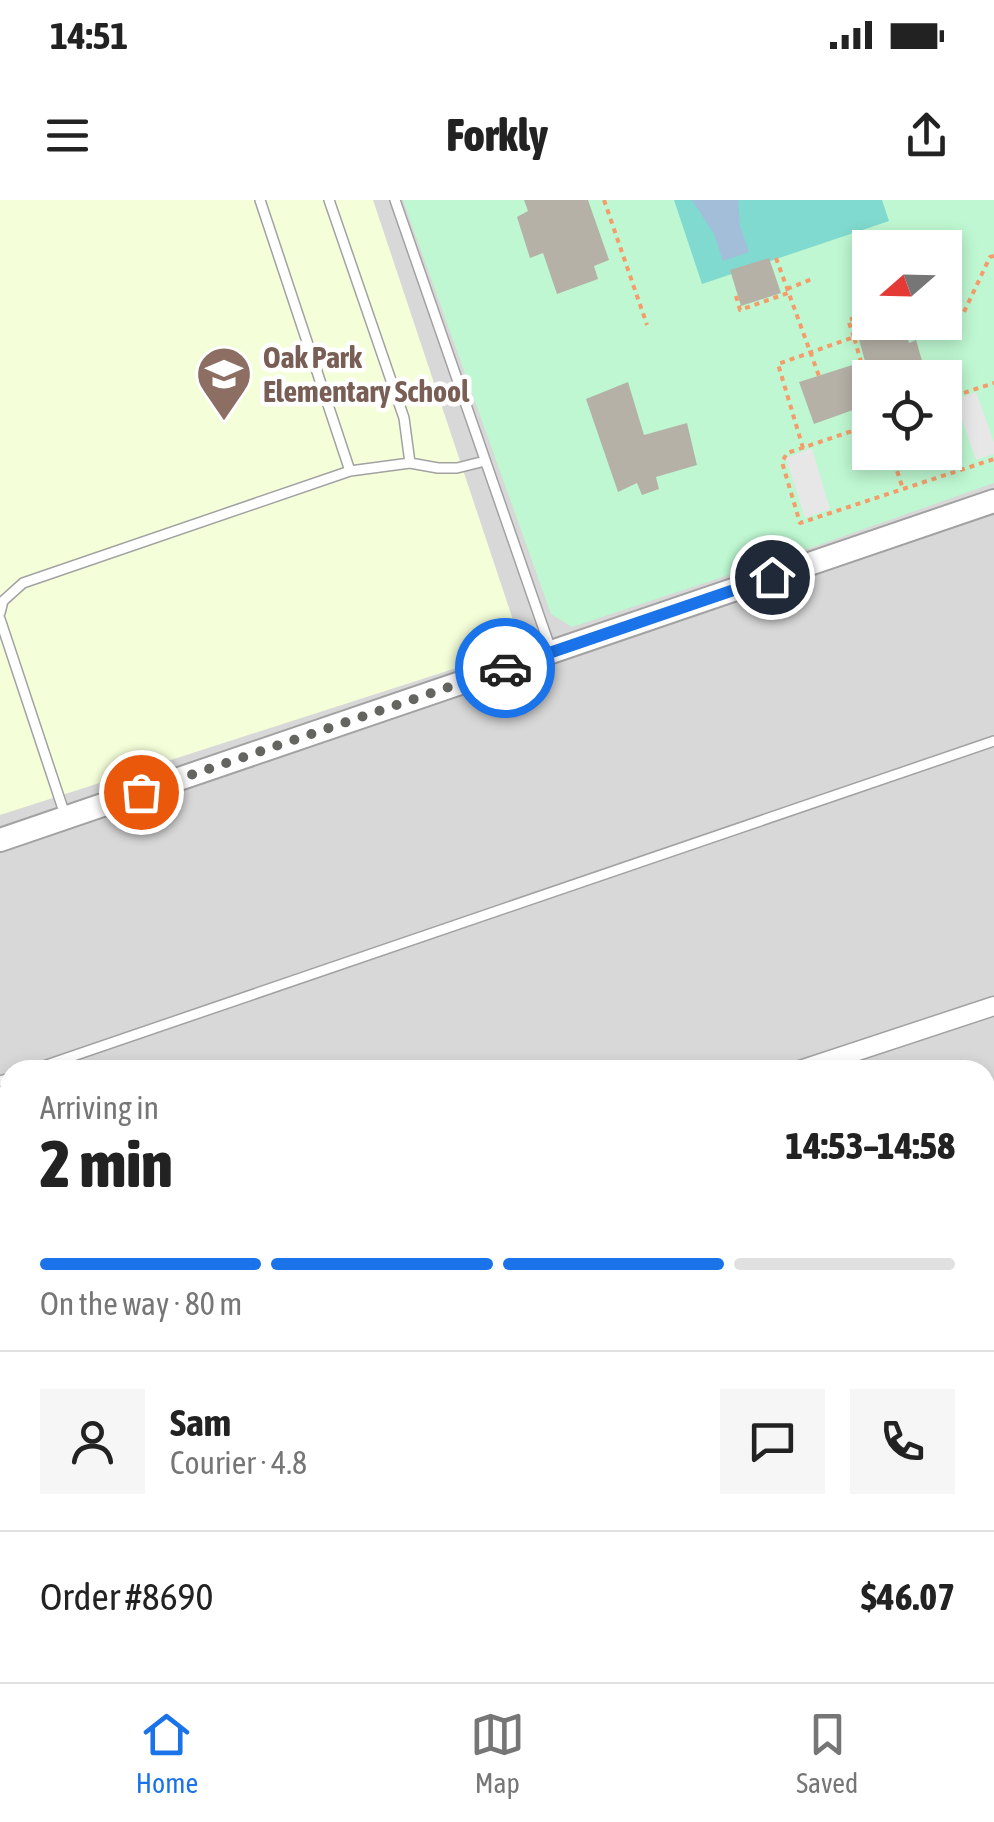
<!DOCTYPE html>
<meta charset="utf-8">
<style>
body{margin:0;font-family:"Asap Condensed",sans-serif;background:#f6f6f6;color:#222;height:100vh;display:flex;flex-direction:column;font-size:38px;white-space:nowrap}
*{box-sizing:border-box;margin:0}
p{font-size:32px;color:#767676}
.icon{flex:none;width:55px;height:55px;fill:none;stroke:currentColor;stroke-width:2;stroke-linecap:round;stroke-linejoin:round}
.map{position:relative;flex:1;overflow:hidden}
.sheet{position:absolute;left:0px;top:860px;width:995px;height:622px;display:flex;flex-direction:column;background:#fff;border-radius:30px 30px 0 0;box-shadow:0 5px 15px #0003}
.sheet>*{flex:none}
.needle{width:65px;rotate:250deg}
.buttons{position:absolute;left:852px;top:30px;display:grid;gap:20px}
.buttons a{display:grid;place-items:center;width:110px;height:110px;border-radius:0px;background:#fff;box-shadow:0 5px 15px #0003;font-size:50px}
.pin{position:absolute;display:grid;place-items:center;width:85px;height:85px;color:#fff;margin:-42px;border:5px solid #fff;border-radius:50%;box-shadow:0 2px 10px #0007}
.courier{position:absolute;display:grid;place-items:center;width:100px;height:100px;margin:-50px;border:8px solid #1a73e8;border-radius:50%;background:#fff;color:#222;box-shadow:0 2px 12px #0007}
.head em{font-style:normal;font-weight:800}
.head div{display:flex;flex-direction:column-reverse}
.head{display:flex;align-items:center;justify-content:space-between;height:170px;padding:0 40px}
h1{font-size:65px;font-weight:800;line-height:75px}
.bar{display:grid;grid-template-columns:repeat(4,1fr);gap:15px 10px;align-content:center;height:120px;padding:0 40px}
.bar i{height:12px;border-radius:8px;background:#e0e0e0}
.bar .active{background:#1a73e8}
.bar p{grid-column:span 4}
.line{display:flex;align-items:center;gap:25px;padding:0 40px;border-top:2px solid #e0e0e0}
.line div{flex:1}
.round{display:grid;place-items:center;flex:none;width:105px;height:105px;border-radius:0px;background:#f6f6f6}
.status{display:flex;justify-content:space-between;align-items:center;height:70px;padding:0 50px;background:#fff;direction:ltr}
.status svg{height:28px;fill:currentColor}
header{display:flex;justify-content:space-between;align-items:center;height:130px;padding:0 40px;background:#fff;font-size:45px;font-weight:800}
.tab-bar{display:flex;justify-content:space-around;align-items:center;height:140px;border-top:2px solid #e0e0e0;background:#fff;font-size:28px;color:#767676}
.tab-bar a{display:grid;justify-items:center;gap:5px}
.tab-bar .active{color:#1a73e8}
.map>svg:first-child{display:block}
.residential{fill:#d9d8d8;fill-rule:evenodd}
.commercial{fill:#edd9d0}
.education{fill:#f4fed9}
.park{fill:#bef7d1;fill-rule:evenodd}
.pitch{fill:#80dacf}
.parking{fill:#e7e7e7}
.water{fill:#a2bed9}
.building{fill:#b6b1a7}
.lines{fill:none;stroke-linecap:round;stroke-linejoin:round}
.service-casing{stroke:#a2a2a2;stroke-width:12}
.minor-casing{stroke:#a2a2a2;stroke-width:21}
.tertiary-casing{stroke:#a2a2a2;stroke-width:26}
.path{stroke:#f59c6a;stroke-width:4;stroke-dasharray:5 5;stroke-linecap:butt}
.service{stroke:#fff;stroke-width:9}
.minor{stroke:#fff;stroke-width:18}
.tertiary{stroke:#fff;stroke-width:22}
.done{stroke:#646460;stroke-width:10;stroke-dasharray:0 18}
.route{stroke:#1a73e8;stroke-width:12}
.labels{text-anchor:middle;dominant-baseline:central;stroke-width:9;stroke-linejoin:round;paint-order:stroke}
.education-label{font-size:30px;font-weight:bold;fill:#785e54;stroke:#fff;text-anchor:start}
</style>
<div class="status"><b>14:51</b><svg viewBox="0 0 49 12"><path d="M0 12V9h3v3zM5 12V6h3v6zM10 12V3h3v9zM15 12V0h3v12zM26 1h20v11H26zM47 4h2v5h-2z"/></svg></div>
<header><svg class="icon" aria-label="menu" viewBox="0 0 24 24"><path d="M4 6h16M4 12h16M4 18h16"/></svg>Forkly<svg class="icon" aria-label="share" viewBox="0 0 24 24"><path d="M12 15V3M7 8l5-5 5 5M5 13v7h14v-7"/></svg></header>
<div class="map">
<svg width="994" height="1482" viewBox="0 0 994 1482">
<rect width="100%" height="100%" fill="#edece1"/>
<path class="residential" d="M0 0H994V969L985 972V870H10V1472L79 1473 82 1482H0ZM870 48H945V122H870ZM870 178H945V252H870Z"/>
<path class="commercial" d="M994 974V1482H82L79 1473 985 1472V976Z"/>
<path class="education" d="M0 0H373L522 447 0 615Z"/>
<path class="park" d="M403 0H994V283L810 348 572 427 551 414ZM870 48H945V122H870ZM870 178H945V252H870Z"/>
<path class="pitch" d="M674 0H882L889 21 702 84Z"/>
<path class="parking" d="M976 192 994 242V254L976 260 955 200Z
M812 248 830 309 805 318 786 258Z"/>
<path class="water" d="M692 0H738L740 26 749 52 723 61 714 34Z"/>
<path class="building" d="M524 0H588L609 60 594 66 598 79 557 94 543 53 530 58 517 17 528 11Z
M769 58 781 93 741 106 730 70Z
M878 122H903L909 143 916 140 927 178H870V214L867 215 864 206 814 224 799 182 865 161 856 129Z
M628 182 644 235 687 223 697 265 656 277 659 289 642 295 637 283 618 292 586 199Z"/>
<g class="lines">
<g class="service-casing">
<path id="service" d="M260 0 350 271
M329 0 404 218 410 263
M395 0 551 450
M0 413 3 401 23 383 350 271 410 263 438 268H457L485 261
M0 419 65 615
M32 870 994 541
M0 881 10 878
M515 1472 518 1482
M597 1472 608 1482
M871 1472 874 1482
M647 1482 676 1472"/>
</g>
<g class="minor-casing">
<path id="minor" d="M800 870 994 806
M0 1144 10 1140
M985 1278 994 1281
M388 1482 414 1472"/>
</g>
<g class="tertiary-casing">
<path id="tertiary" d="M0 640 994 301"/>
</g>
<path class="path" d="M604 0 647 125
M776 58 819 176
M787 89 812 79
M736 96 740 110 788 93
M945 118 964 112 990 57 994 56
M909 122 911 129 931 122
M854 137 848 120 870 113
M945 199 994 183
M870 225 787 253 782 262 800 323 994 259
M803 248 778 164 854 137 861 162
M891 252 903 289"/>
<use href="#service" class="service"/>
<use href="#minor" class="minor"/>
<use href="#tertiary" class="tertiary"/>
</g>
<g class="lines">
<path class="done" d="M141 592 505 468"/>
<path class="route" d="M505 468 772 377"/>
</g>
<defs>
<g id="school-pin" transform="scale(2.875)"><path d="M0 17L-7.5 6A9.5 9.5 0 1 1 7.5 6Z" fill="#8d6e63" stroke="#fff"/><path d="M0-5L7-2L0 1L-7-2ZM-4 1L0 2.5L4 1V4Q0 6-4 4Z" fill="#fff"/></g>
</defs>
<g fill-rule="evenodd">
<use href="#school-pin" x="224" y="174"/>
</g>
<g class="labels">
<g class="education-label">
<text x="263" y="157">Oak Park<tspan x="263" dy="34">Elementary School</tspan></text>
</g>
</g>
</svg>
<div class="buttons">
<a><svg class="needle" viewBox="-14 -14 28 28"><path d="M0-13l5 13h-10z" fill="#e53935"/><path d="M0 13l5-13h-10z" fill="#767676"/></svg></a>
<a><svg class="icon" aria-label="locate" viewBox="0 0 24 24"><circle cx="12" cy="12" r="6"/><path d="M12 2v4M12 18v4M2 12h4M18 12h4"/></svg></a>
</div>
<div class="pin" style="left:141px;top:592px;background:#ea580c"><svg class="icon" aria-label="bag" viewBox="0 0 24 24"><path d="M5 8h14l-1 12H6zM9 8a3 3 0 0 1 6 0"/></svg></div>
<div class="pin" style="left:772px;top:377px;background:#1f2937"><svg class="icon" aria-label="home" viewBox="0 0 24 24"><path d="M3 11l9-7 9 7M6 9v11h12V9"/></svg></div>
<div class="courier" style="left:505px;top:468px"><svg class="icon" aria-label="car" viewBox="0 0 24 24"><path d="M5 17H2v-5l4-1 3-4h7l3 4 3 1v5h-3M9 17h6M6 11h13"/><circle cx="7" cy="17" r="2"/><circle cx="17" cy="17" r="2"/></svg></div>
<section class="sheet">
<div class="head"><div><h1>2 min</h1><p>Arriving in</p></div><em>14:53–14:58</em></div>
<div class="bar"><i class="active"></i><i class="active"></i><i class="active"></i><i></i><p>On the way · 80 m</p></div>
<div class="line" style="height:180px"><a class="round"><svg class="icon" aria-label="person" viewBox="0 0 24 24"><circle cx="12" cy="8" r="4"/><path d="M4 21q1-7 8-7t8 7"/></svg></a><div><b>Sam</b><p>Courier · 4.8</p></div><a class="round"><svg class="icon" aria-label="chat" viewBox="0 0 24 24"><path d="M4 5h16v11H9l-5 4z"/></svg></a><a class="round"><svg class="icon" aria-label="phone" viewBox="0 0 24 24"><path d="M5 4h4l2 5-3 2q2 4 5 5l2-3 5 2v4C11 20 4 13 5 4z"/></svg></a></div>
<div class="line" style="height:130px"><div>Order #8690</div><b>$46.07</b></div>
</section>
</div>
<nav class="tab-bar">
<a class="active"><svg class="icon" aria-label="home" viewBox="0 0 24 24"><path d="M3 11l9-7 9 7M6 9v11h12V9"/></svg>Home</a>
<a><svg class="icon" aria-label="map" viewBox="0 0 24 24"><path d="M3 6l6-2 6 2 6-2v14l-6 2-6-2-6 2zM9 4v14M15 6v14"/></svg>Map</a>
<a><svg class="icon" aria-label="saved" viewBox="0 0 24 24"><path d="M7 4h10v16l-5-4-5 4z"/></svg>Saved</a>
</nav>
